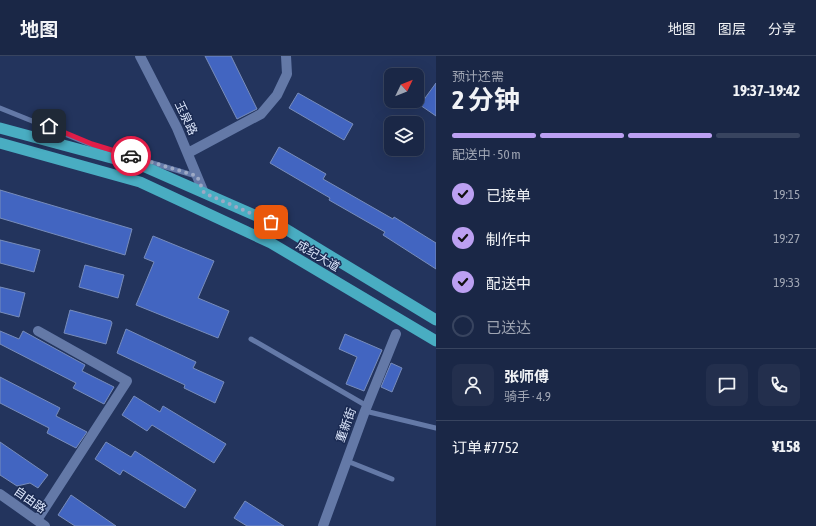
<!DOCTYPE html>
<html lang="zh">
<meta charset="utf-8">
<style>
body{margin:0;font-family:"Asap Condensed","Noto Sans SC",sans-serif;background:#232f4d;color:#f1f3f6;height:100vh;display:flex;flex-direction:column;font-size:15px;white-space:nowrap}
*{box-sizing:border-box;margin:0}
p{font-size:13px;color:#9fa5b3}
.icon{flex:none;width:22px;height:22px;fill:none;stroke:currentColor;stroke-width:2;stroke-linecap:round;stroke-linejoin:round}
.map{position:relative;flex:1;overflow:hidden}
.side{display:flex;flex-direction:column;background:#1a2746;width:380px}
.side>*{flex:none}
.needle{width:26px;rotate:47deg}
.fabs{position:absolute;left:384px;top:12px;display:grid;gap:8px}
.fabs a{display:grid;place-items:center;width:40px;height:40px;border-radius:8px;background:#1a2746;box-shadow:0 4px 16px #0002,0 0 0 1px #38445f;font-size:20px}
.pin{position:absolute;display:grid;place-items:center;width:34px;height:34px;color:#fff;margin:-17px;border-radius:8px;box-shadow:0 2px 6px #0006}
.courier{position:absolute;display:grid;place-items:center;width:40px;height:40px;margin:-20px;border:3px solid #e11d48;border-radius:50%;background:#fff;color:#222;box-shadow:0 1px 5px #0007}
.headline em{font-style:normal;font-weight:700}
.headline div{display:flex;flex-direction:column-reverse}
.headline{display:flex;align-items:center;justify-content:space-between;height:68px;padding:0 16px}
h1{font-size:26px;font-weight:700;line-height:30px}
.bar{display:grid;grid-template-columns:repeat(4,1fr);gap:6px 4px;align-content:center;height:48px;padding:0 16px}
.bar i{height:5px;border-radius:3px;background:#38445f}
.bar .active{background:#bca0f2}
.bar p{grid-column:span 4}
.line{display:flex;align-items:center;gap:10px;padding:0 16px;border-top:1px solid #38445f}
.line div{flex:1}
.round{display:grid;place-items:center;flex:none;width:42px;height:42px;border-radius:8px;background:#232f4d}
ol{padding:0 16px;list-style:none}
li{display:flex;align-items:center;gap:12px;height:44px}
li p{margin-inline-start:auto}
li .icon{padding:4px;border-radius:50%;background:#bca0f2;color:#111;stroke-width:4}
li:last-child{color:#9fa5b3}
li i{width:22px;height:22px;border:2px solid #38445f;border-radius:50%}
header{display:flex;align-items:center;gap:24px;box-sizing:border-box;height:56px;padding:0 20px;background:#1a2746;border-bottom:1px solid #38445f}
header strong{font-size:19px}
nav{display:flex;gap:22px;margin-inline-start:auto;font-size:14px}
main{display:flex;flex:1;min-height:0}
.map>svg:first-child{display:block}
.building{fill:#4265c1;stroke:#778cbb}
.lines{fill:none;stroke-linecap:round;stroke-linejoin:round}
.service{stroke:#6479a7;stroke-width:5}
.minor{stroke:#6479a7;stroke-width:10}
.trunk{stroke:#49adc2;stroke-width:11}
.done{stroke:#9da9c5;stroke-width:4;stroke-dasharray:0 7.2}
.route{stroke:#e11d48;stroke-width:5}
.labels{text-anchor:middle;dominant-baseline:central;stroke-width:3;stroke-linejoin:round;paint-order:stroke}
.street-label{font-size:12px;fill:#dee8fd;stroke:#1a2a52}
</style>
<header>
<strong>地图</strong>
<nav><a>地图</a><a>图层</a><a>分享</a></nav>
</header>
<main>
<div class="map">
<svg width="436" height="470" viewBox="0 0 436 470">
<rect width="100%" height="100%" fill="#23345d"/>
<path class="building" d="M205 0H231L257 53 237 63Z
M436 27V60L420 49Z
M298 37 353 68 344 84 289 52Z
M279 91 326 118 323 123 393 163 394 161 436 187V213L383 179 385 176 329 144 330 142 270 107Z
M0 134 132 173 125 199 0 162Z
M153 180 214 205 198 242 229 255 218 282 136 249 154 206 144 202Z
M0 184 40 194 34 216 0 207Z
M85 209 124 219 118 242 79 231Z
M0 231 25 237 19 261 0 256Z
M70 254 111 265 112 267 106 288 64 277Z
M126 273 196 306 193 312 224 326 215 347 184 332 185 329 117 297Z
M0 275 19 283 23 275 85 309 82 315 114 331 104 348 73 332 76 327 0 288Z
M345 278 382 294 364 335 346 328 357 301 339 293Z
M391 307 402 312 392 336 381 331Z
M0 321 60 352 56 360 87 376 76 392 47 377 49 372 0 347Z
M134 340 160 356 163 350 226 388 214 407 152 369 147 375 122 359Z
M0 386 48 419 38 432 30 427 17 430 0 419Z
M106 386 131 401 135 395 196 434 185 452 123 414 120 419 95 403Z
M71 439 116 470H75L58 459Z
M245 445 284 470H247L234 462Z"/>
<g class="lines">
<path class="service" d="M0 52 92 89 196 120
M251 283 367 350
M365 355 436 372
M347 405 392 423"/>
<path class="minor" d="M140 0 177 72 204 137
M188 97 261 58 277 39 287 18 286 0
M0 438 45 470
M37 464 127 325 38 275
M323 470 365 355 396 278"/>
<path class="trunk" d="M0 72 145 111 284 172 436 264
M0 87 140 126 271 187 436 285"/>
</g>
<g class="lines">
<path class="done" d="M131 100 197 120 204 137 271 166"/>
<path class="route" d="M49 70 92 88 131 100"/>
</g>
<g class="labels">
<g class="street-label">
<text transform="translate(186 62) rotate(65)">玉泉路</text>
<text transform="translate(318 200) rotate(31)">成纪大道</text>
<text transform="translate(346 369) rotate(-70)">重新街</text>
<text transform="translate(30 444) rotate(35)">自由路</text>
</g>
</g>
</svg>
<div class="fabs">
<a><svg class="needle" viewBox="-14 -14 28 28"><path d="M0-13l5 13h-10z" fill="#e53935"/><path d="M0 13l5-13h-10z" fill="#9fa5b3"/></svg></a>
<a><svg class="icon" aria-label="layers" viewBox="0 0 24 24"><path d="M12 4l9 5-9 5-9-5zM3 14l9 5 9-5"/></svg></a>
</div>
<div class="pin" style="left:271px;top:166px;background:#ea580c"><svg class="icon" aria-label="bag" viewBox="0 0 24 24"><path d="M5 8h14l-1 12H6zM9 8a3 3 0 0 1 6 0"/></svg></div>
<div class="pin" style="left:49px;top:70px;background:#1f2937"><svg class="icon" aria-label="home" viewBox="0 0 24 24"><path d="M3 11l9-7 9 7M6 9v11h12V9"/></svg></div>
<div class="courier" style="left:131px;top:100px"><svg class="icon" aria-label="car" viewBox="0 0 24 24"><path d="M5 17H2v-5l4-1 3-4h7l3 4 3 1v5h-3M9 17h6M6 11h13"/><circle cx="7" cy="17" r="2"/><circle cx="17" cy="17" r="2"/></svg></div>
</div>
<section class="side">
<div class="headline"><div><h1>2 分钟</h1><p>预计还需</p></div><em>19:37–19:42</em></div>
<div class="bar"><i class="active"></i><i class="active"></i><i class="active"></i><i></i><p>配送中 · 50 m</p></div>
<ol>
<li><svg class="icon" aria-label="check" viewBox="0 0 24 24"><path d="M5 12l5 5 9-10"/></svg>已接单<p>19:15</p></li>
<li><svg class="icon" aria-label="check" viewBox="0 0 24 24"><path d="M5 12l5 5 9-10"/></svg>制作中<p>19:27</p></li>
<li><svg class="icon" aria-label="check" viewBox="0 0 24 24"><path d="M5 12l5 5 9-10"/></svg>配送中<p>19:33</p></li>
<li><i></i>已送达</li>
</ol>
<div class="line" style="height:72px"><a class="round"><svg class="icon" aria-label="person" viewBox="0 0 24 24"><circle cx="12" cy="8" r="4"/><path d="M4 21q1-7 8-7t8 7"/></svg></a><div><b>张师傅</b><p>骑手 · 4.9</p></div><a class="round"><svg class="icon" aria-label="chat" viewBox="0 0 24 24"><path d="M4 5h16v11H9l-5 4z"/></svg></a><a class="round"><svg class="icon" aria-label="phone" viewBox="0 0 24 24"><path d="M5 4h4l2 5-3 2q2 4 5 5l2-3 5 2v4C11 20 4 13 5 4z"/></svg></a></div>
<div class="line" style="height:52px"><div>订单 #7752</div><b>¥158</b></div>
</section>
</main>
